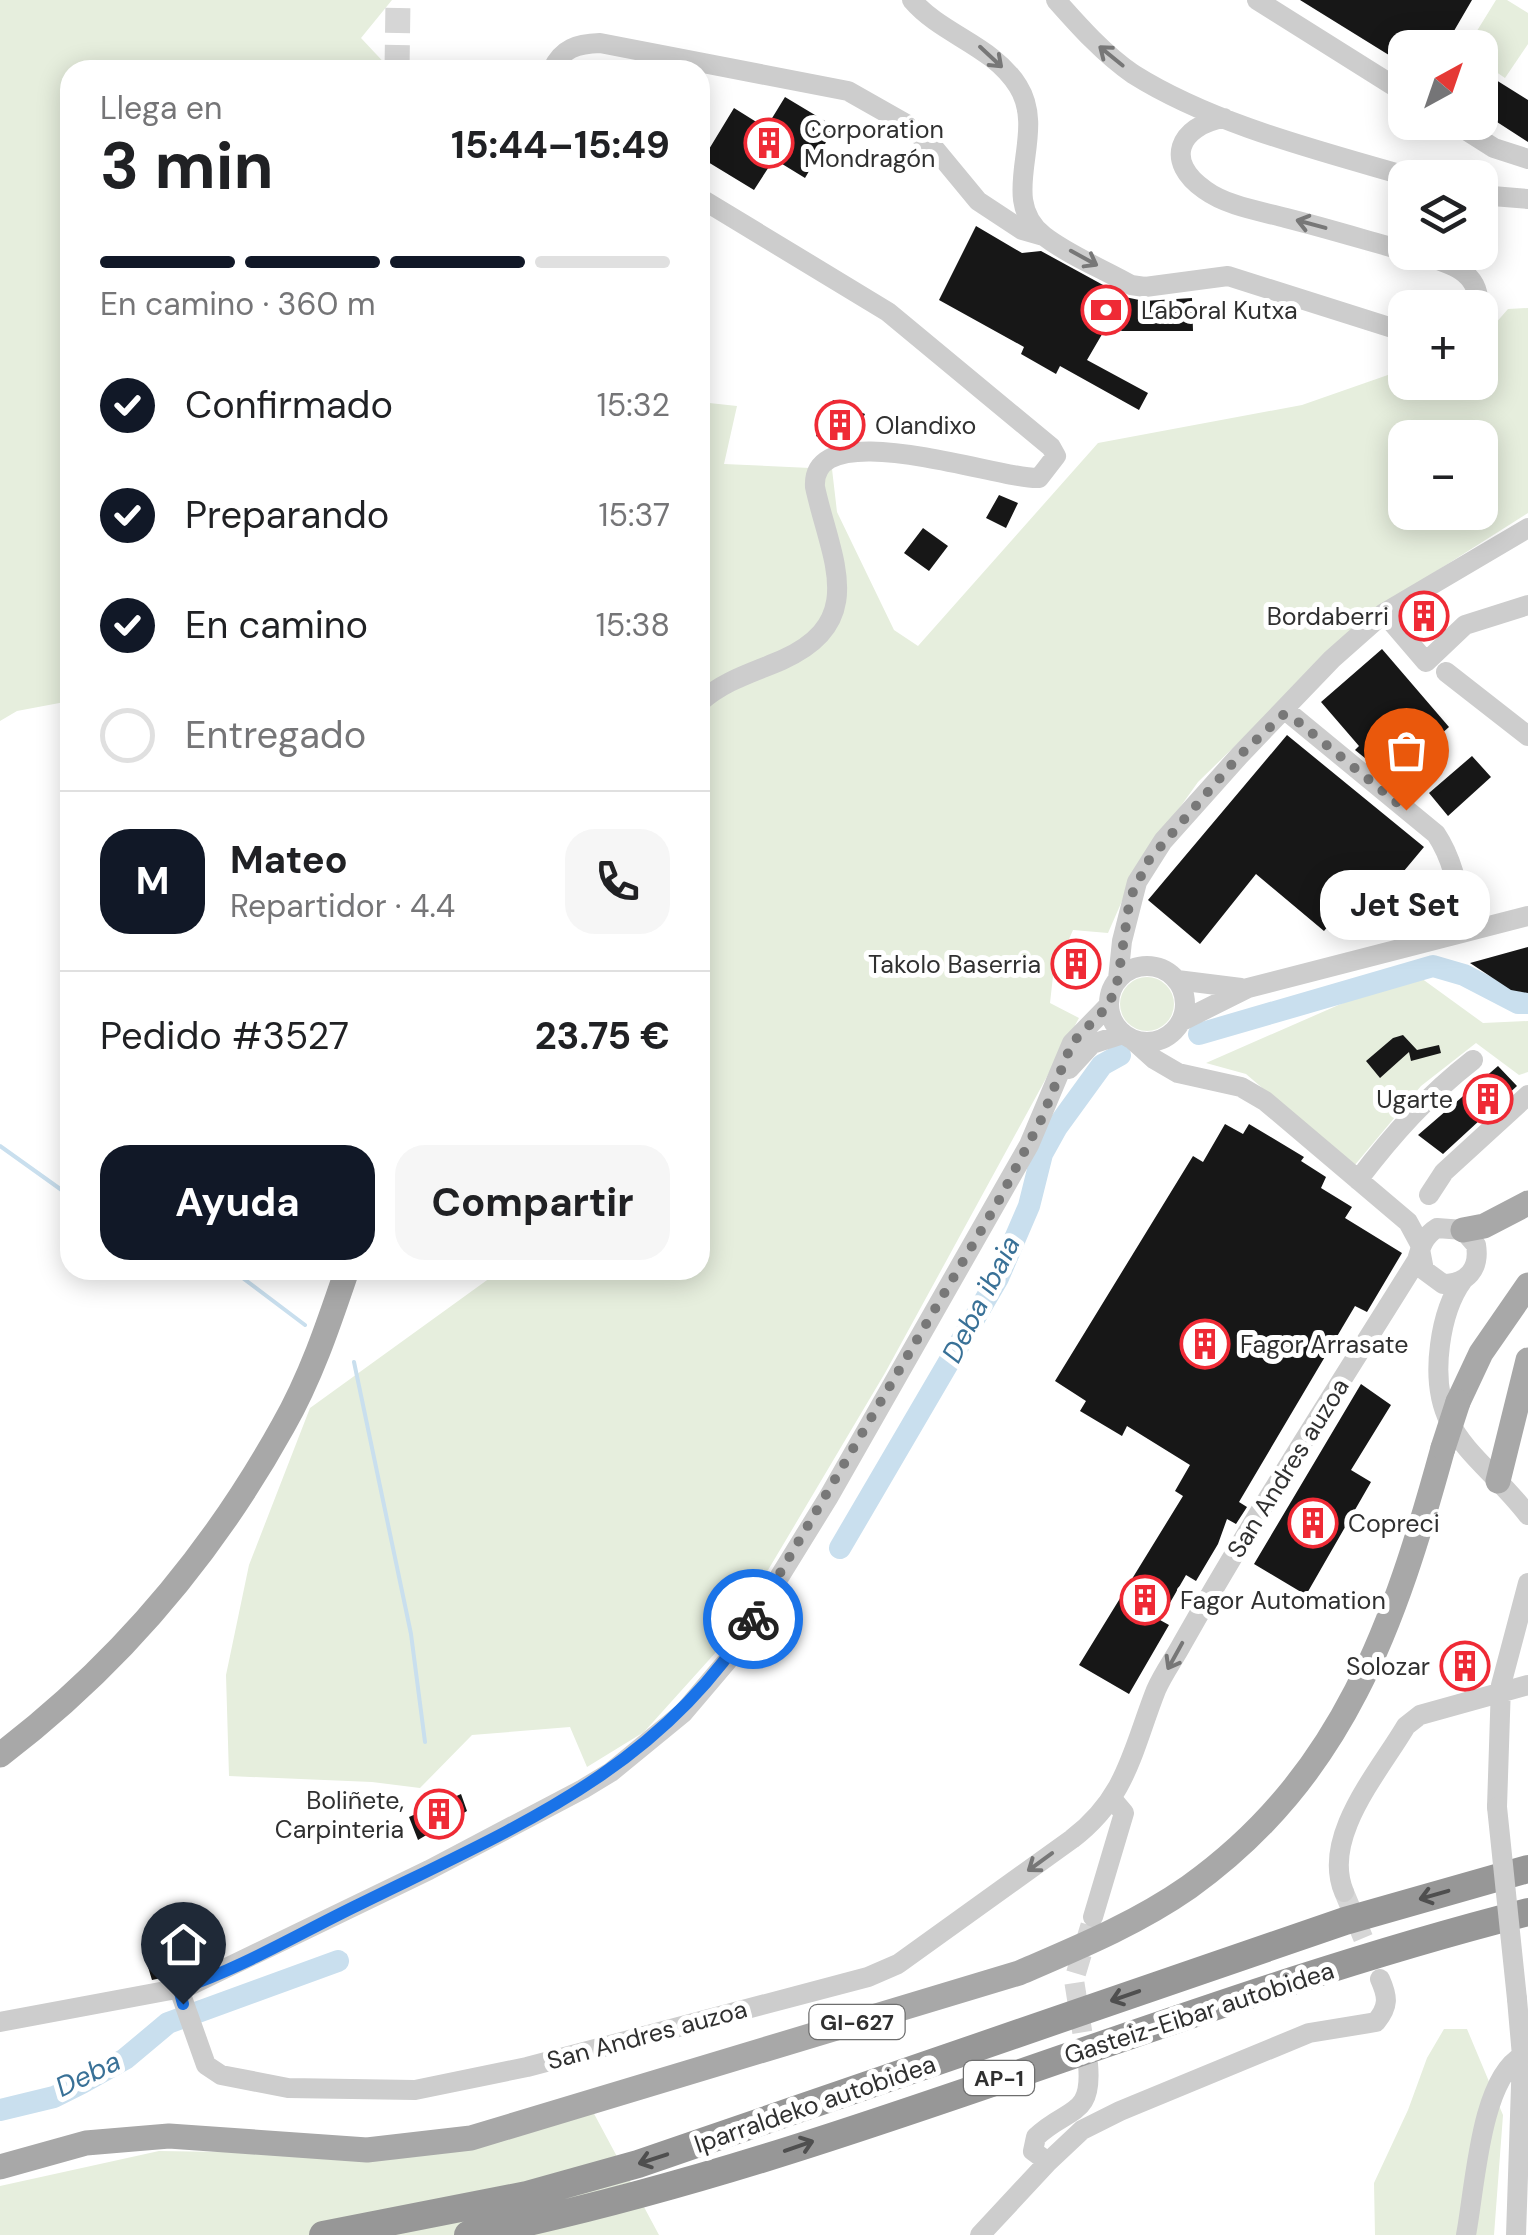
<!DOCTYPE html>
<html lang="es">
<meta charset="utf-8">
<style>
body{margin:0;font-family:"DM Sans",sans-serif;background:#f6f6f6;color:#202124;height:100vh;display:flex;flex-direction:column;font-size:38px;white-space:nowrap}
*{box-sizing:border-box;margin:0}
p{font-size:32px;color:#757577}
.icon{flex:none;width:55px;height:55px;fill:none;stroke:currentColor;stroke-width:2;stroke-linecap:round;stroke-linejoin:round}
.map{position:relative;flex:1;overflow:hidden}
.panel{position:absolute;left:60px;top:60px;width:650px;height:1220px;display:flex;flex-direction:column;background:#fff;border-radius:30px;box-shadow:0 5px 25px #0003}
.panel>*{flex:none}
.needle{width:65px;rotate:40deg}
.buttons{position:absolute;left:1388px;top:30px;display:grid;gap:20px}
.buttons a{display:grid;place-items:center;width:110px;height:110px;border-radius:20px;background:#fff;box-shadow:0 5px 25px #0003;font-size:50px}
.pin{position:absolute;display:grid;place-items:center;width:85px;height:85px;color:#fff;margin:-102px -42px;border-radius:50% 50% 50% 0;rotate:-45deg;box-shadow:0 0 10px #0007}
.pin .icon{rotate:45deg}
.courier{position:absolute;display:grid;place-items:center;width:100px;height:100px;margin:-50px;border:8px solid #1a73e8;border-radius:50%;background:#fff;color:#222;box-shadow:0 2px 12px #0007}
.bubble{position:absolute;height:70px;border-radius:30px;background:#fff;box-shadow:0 5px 25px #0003;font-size:32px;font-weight:700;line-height:70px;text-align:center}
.overview em{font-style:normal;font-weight:700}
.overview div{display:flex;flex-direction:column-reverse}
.overview{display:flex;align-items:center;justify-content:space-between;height:170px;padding:0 40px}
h1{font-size:65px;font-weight:700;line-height:75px}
.bar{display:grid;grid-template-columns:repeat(4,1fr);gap:15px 10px;align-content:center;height:120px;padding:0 40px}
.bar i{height:12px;border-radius:8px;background:#e0e0e0}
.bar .current{background:#111827}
.bar p{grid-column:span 4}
.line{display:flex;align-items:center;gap:25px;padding:0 40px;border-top:2px solid #e0e0e0}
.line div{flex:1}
.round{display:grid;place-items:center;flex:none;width:105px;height:105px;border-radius:30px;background:#f6f6f6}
ol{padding:0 40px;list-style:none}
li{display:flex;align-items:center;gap:30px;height:110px}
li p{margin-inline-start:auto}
li .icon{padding:10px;border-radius:50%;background:#111827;color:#fff;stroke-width:4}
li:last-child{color:#757577}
li i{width:55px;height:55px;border:5px solid #e0e0e0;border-radius:50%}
.action{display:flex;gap:20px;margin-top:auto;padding:20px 40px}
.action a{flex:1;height:115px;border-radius:30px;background:#111827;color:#fff;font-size:40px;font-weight:700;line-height:115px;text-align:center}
.action a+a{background:#f6f6f6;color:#202124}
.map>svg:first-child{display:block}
.green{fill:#e6eedd;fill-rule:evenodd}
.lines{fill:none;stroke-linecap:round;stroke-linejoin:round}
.stream{stroke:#c9dfee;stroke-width:4}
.river{stroke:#c9dfee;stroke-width:22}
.building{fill:#171717}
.minor-tunnel{stroke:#d6d6d6;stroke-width:20;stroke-dasharray:20 10;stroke-linecap:butt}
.major-tunnel{stroke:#d6d6d6;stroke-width:25;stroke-dasharray:25 12;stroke-linecap:butt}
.minor{stroke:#cdcdcd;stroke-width:20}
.major{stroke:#a8a8a8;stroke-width:25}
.highway{stroke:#979797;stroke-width:28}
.minor-bridge{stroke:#cdcdcd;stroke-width:20}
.major-bridge{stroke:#a8a8a8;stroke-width:25}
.oneway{stroke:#777}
.oneway2{stroke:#4f4f4f}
.done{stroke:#787878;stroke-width:10;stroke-dasharray:0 18}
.route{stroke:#1a73e8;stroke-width:12}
.labels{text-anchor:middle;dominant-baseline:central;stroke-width:10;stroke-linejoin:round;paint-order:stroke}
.shield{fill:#fff;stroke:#6e6e6e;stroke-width:2.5}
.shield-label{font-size:22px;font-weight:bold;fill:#303030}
.poi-label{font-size:25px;fill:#303030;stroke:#fff;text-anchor:start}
.street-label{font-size:25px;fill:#303030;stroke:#fff}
.water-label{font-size:28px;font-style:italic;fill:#397197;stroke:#fff}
</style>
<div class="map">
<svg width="1528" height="2235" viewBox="0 0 1528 2235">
<rect width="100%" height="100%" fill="#fff"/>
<path class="green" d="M0 0H392L361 38 391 70H70V701L17 711 0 721Z
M1496 0H1507L1528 13V44L1505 78 1480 61V48L1467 47Z
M1528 308V513L1372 612 1198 782 1136 869 1108 933 1073 930 1053 976 1050 1003 1079 1018 885 1373 726 1641 644 1732 587 1767 570 1727 472 1735 420 1788 372 1782 229 1776 226 1675 249 1565 310 1408 501 1270H700V402L737 406 724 464 832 469 837 512 894 630 918 646 1098 443 1302 405 1405 369V382H1480V341L1508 309ZM1405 438H1480V512H1405Z
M1120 1004a27 27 0 1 1 54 0a27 27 0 1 1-54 0Z
M1421 978 1483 1023 1528 1021V1072L1519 1075 1476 1043 1421 1086 1354 1166 1246 1074 1206 1063 1382 986Z
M1444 2029H1467L1503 2115 1494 2235H1375L1374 2183 1408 2110 1427 2058Z
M584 2095 659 2235H0V2186L159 2151 424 2155Z"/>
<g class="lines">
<path class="stream" d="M0 1146 70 1196
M232 1270 305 1325
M354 1362 411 1634 425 1742"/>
<path class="river" d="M1199 1034 1433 966 1464 975 1518 1003H1528
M840 1548 998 1278 1029 1206 1042 1154 1057 1127 1102 1065 1120 1055
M0 2110 54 2097 82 2083 125 2059 168 2023 338 1961"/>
</g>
<path class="building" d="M1300 0H1472L1444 48H1405V65Z
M1480 70 1528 100V142L1480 111Z
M785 97 835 127 805 178 774 159 754 190 703 159 734 108 766 128Z
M976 226 1022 253 1041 251 1125 297 1144 301 1192 298 1193 331H1122L1108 324 1087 360 1148 393 1139 410 1060 366 1056 374 1021 354 1024 347 939 300Z
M833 400 865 414 853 439 832 444 816 436Z
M999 495 1018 503 1006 528 986 518Z
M923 528 948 546 929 571 904 553Z
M1431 601 1443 617 1420 633 1406 616Z
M1382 649 1449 727 1391 779 1355 750 1359 746 1321 702Z
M1287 735 1424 847 1357 927 1339 913 1324 931 1256 874 1200 944 1148 900Z
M1472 756 1491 777 1448 816 1429 793Z
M1069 942 1096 952 1084 987 1057 977Z
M1528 947V993L1511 990 1470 963Z
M1403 1035 1417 1050 1439 1045 1441 1053 1411 1061 1409 1052 1380 1078 1366 1061 1393 1038Z
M1498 1066 1517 1086 1443 1154 1418 1135Z
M1225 1124 1243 1134 1249 1124 1304 1157 1301 1161 1326 1177 1321 1188 1352 1207 1345 1218 1402 1253 1367 1312 1355 1306 1239 1502 1247 1507 1236 1524 1227 1519 1218 1544 1196 1581 1186 1575 1160 1620 1169 1625 1129 1694 1079 1665 1183 1496 1175 1491 1190 1465 1127 1426 1122 1436 1080 1411 1086 1401 1055 1381 1193 1156 1203 1162Z
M1361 1384 1391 1405 1351 1470 1371 1482 1306 1595 1254 1564Z
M1458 1644 1487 1660 1474 1686 1443 1673Z
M461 1794 467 1811 418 1840 409 1817Z
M162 1935 175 1975 152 1980 144 1954 148 1940Z"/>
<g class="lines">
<path class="minor-tunnel" d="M1344 1892 1376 1969
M1087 2062 1074 1980 1093 1917"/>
<path class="major-tunnel" d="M397 70 398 0"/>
<path class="minor" d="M912 0C942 35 992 45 1018 86 1049 135 995 198 1044 236 1070 256 1103 269 1131 285L1145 287 1228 276 1405 332
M1056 0C1079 26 1104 54 1133 74 1214 125 1321 151 1413 178
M1257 0 1405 93
M552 70C562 48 577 44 600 43L848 91 908 125 935 149 978 201 1022 230 1043 236
M1224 118C1178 126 1164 162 1205 190 1227 206 1260 211 1286 218 1326 228 1365 240 1405 251
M1453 122 1494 148 1528 159
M1480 195 1528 199
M700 198 888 312 1051 447 1056 456 1039 478C1003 481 810 411 815 487 830 557 870 621 782 660 752 673 725 680 700 702
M1410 252C1441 261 1482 267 1478 308
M1384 613 1426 662 1465 625 1528 605
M1446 672 1528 736
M1284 709 1436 834C1448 852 1463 890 1456 912 1453 922 1444 930 1437 938
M1109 1004a38 38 0 1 1 76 0a38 38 0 1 1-76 0Z
M1118 979 1122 941 1137 882 1163 841 1239 756 1332 659 1384 613 1528 528
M1177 980 1241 988
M1182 1021 1248 988 1528 916
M1133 1040 1154 1059 1178 1073 1241 1087 1265 1101 1408 1222 1421 1246
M1069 1069 1092 1044 1123 1034
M1358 1180C1393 1134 1428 1095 1473 1060
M1429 1195 1444 1172 1528 1095
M1463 1280C1449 1299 1443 1322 1440 1345 1428 1436 1479 1452 1528 1515
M1497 1807 1501 1685 1528 1583
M1344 1892C1321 1837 1379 1772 1406 1726L1420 1715 1528 1685
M1093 1917 1124 1813 1113 1800
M179 1989 206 2065 221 2075 288 2088 415 2090 527 2067 868 1977 898 1964 1072 1839C1127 1797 1132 1751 1156 1690 1163 1674 1174 1659 1182 1644 1256 1513 1338 1387 1417 1260 1421 1246 1424 1236 1437 1228L1463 1230 1476 1245C1480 1269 1467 1284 1443 1284L1424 1270 1420 1249
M0 2022 187 1987 429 1870 583 1789 611 1772 683 1713 728 1660 828 1498 1029 1145 1072 1043 1109 1005
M1048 2162 1082 2130 1120 2111 1309 2033 1376 2022C1389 2006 1388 1997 1380 1979
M980 2235 1048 2162 1033 2151 1036 2137C1067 2107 1093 2118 1088 2064
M1466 2235C1475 2189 1480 2079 1522 2056
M1516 2235 1522 2056 1517 1999"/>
<path class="major" d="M1463 1230 1484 1226 1528 1203
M1458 1402 1481 1353 1528 1285
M1498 1481 1528 1360
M0 1755C117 1666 212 1554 283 1426 311 1377 329 1323 347 1270
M0 2167 86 2143 169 2136 367 2150 471 2138 1019 1973C1077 1948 1136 1924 1189 1887 1344 1776 1395 1622 1443 1448"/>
<path class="highway" d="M323 2235 527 2195 638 2164 1345 1921 1528 1869
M468 2235C831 2162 1170 2003 1528 1912"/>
<path class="minor-bridge" d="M1497 1807 1517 1999"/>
<path class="major-bridge" d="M1443 1448 1458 1402"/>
</g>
<defs><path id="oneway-shaft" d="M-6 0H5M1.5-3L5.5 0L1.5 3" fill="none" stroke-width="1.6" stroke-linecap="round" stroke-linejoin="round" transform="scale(2.5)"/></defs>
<g class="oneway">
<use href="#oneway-shaft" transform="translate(1111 56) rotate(-141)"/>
<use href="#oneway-shaft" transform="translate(991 57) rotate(43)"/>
<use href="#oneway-shaft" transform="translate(1311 224) rotate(-165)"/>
<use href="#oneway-shaft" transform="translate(1084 258) rotate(29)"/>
<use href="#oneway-shaft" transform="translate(1175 1656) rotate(119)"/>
<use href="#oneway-shaft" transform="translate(1040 1862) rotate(144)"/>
</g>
<g class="oneway2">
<use href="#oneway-shaft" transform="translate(1434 1895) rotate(164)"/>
<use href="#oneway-shaft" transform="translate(1125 1996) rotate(161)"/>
<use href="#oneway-shaft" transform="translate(799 2146) rotate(-19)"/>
<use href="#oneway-shaft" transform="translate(653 2159) rotate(162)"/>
</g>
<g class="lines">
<path class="done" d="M753 1619 999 1200 1042 1118 1072 1043 1109 1005 1118 979 1130 898 1149 860 1239 756 1283 715 1291 716 1406 810"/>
<path class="route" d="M183 2004 179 1989C240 1969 300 1933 358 1905 512 1829 660 1770 753 1619"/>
</g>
<defs>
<g id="building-ring" transform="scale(2.5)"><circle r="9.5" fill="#fff" stroke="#ef2a35" stroke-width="1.5"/><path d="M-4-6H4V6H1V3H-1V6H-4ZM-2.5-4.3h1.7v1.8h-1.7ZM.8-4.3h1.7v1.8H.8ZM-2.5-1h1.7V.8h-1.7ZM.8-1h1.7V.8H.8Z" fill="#ef2a35"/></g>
<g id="bank-ring" transform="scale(2.5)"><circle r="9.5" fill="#fff" stroke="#ef2a35" stroke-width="1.5"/><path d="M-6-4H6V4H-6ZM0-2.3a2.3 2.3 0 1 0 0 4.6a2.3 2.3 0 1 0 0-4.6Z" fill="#ef2a35"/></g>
</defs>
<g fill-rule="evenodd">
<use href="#building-ring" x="769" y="143"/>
<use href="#bank-ring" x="1106" y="310"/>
<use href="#building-ring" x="840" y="425"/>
<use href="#building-ring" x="1424" y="616"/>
<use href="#building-ring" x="1076" y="964"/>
<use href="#building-ring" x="1488" y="1099"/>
<use href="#building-ring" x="1205" y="1344"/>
<use href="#building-ring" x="1313" y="1523"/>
<use href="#building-ring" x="1145" y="1600"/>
<use href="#building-ring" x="1465" y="1666"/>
<use href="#building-ring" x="439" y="1814"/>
</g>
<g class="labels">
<g class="shield">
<rect x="809.5" y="2005" width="95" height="34" rx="8"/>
<rect x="964" y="2061" width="70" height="34" rx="8"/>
</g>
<g class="shield-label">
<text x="857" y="2022">GI-627</text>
<text x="999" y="2078">AP-1</text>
</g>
<g class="poi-label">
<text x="804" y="129">Corporation<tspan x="804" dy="29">Mondragón</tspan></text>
<text x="1141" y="310">Laboral Kutxa</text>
<text x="875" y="425">Olandixo</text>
<text x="1389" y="616" text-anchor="end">Bordaberri</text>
<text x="1041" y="964" text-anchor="end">Takolo Baserria</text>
<text x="1453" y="1099" text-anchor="end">Ugarte</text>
<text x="1240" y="1344">Fagor Arrasate</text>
<text x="1348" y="1523">Copreci</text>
<text x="1180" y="1600">Fagor Automation</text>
<text x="1430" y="1666" text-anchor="end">Solozar</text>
<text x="404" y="1800" text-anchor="end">Boliñete,<tspan x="404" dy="29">Carpinteria</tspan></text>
</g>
<g class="street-label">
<text transform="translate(1288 1468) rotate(-58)">San Andres auzoa</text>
<text transform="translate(1199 2013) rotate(-18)">Gasteiz-Eibar autobidea</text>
<text transform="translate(647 2035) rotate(-15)">San Andres auzoa</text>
<text transform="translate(815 2104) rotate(-19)">Iparraldeko autobidea</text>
</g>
<g class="water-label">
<text transform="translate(981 1299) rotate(-63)">Deba ibaia</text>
<text transform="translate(88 2074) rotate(-26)">Deba</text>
</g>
</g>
</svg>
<div class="buttons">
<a><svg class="needle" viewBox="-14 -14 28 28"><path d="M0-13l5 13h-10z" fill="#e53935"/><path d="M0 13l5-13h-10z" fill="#757577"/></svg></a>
<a><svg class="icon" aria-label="layers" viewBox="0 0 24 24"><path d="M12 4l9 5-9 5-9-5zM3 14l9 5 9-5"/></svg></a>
<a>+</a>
<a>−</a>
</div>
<div class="pin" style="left:1406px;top:810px;background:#ea580c"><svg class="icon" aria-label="bag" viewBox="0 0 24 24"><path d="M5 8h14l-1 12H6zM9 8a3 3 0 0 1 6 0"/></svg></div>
<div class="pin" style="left:183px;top:2004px;background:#1f2937"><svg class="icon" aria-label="home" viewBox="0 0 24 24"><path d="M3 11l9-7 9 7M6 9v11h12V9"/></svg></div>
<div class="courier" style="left:753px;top:1619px"><svg class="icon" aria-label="bike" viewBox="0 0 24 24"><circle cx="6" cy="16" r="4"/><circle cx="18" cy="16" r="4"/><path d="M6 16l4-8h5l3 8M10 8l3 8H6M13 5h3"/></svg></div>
<div class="bubble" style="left:1320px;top:870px;width:170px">Jet Set</div>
<section class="panel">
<div class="overview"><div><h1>3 min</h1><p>Llega en</p></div><em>15:44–15:49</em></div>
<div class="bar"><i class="current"></i><i class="current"></i><i class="current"></i><i></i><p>En camino · 360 m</p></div>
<ol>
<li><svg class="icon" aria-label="check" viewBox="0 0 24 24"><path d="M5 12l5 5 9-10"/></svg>Confirmado<p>15:32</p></li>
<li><svg class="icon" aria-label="check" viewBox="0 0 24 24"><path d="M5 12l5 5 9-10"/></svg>Preparando<p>15:37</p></li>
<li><svg class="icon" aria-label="check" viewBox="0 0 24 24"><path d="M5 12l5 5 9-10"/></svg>En camino<p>15:38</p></li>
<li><i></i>Entregado</li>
</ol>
<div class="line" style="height:180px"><b class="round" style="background:#111827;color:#fff">M</b><div><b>Mateo</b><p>Repartidor · 4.4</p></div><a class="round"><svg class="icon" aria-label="phone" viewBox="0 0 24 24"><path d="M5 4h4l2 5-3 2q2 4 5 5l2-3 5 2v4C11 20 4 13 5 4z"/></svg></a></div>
<div class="line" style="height:130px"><div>Pedido #3527</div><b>23.75 €</b></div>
<div class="action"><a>Ayuda</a><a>Compartir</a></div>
</section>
</div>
